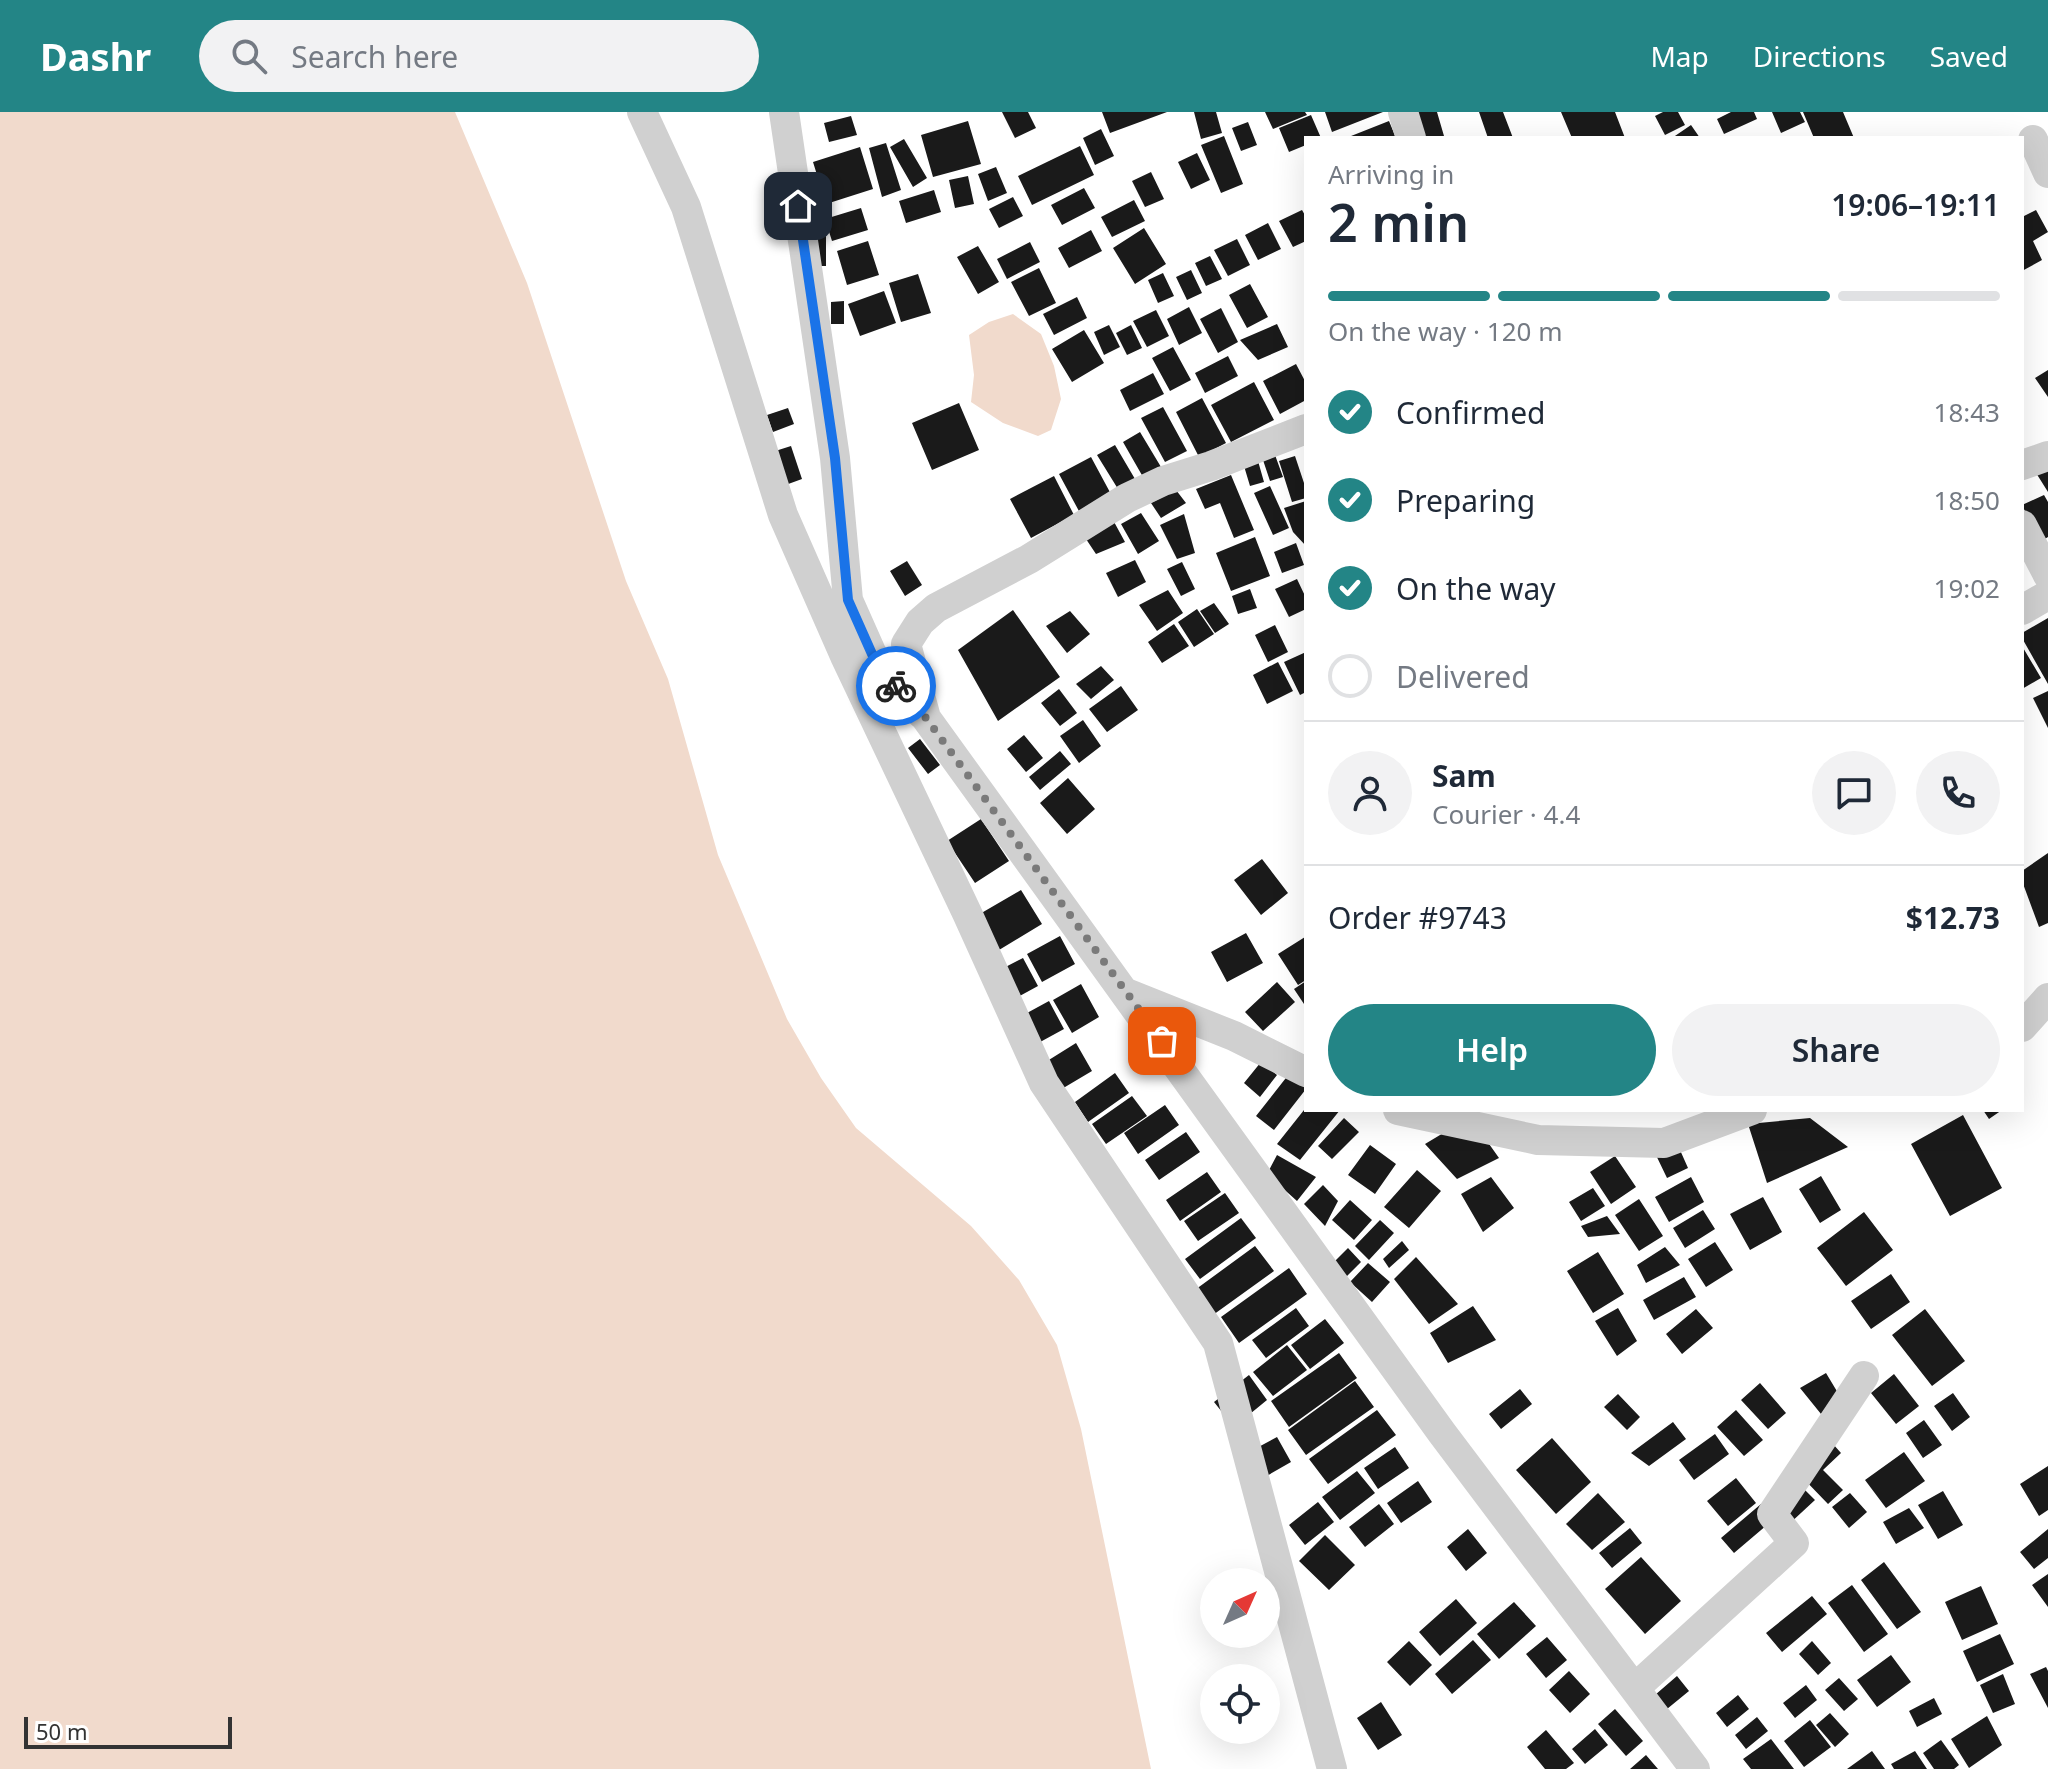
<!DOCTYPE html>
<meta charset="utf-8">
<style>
body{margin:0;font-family:"Noto Sans",sans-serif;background:#f2f2f3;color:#1f2937;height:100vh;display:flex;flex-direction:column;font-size:30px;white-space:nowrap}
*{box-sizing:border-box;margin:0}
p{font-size:26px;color:#747a83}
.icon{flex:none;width:44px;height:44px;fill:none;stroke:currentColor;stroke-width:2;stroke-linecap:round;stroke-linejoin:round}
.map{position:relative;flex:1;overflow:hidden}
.drawer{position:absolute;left:1304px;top:24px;width:720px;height:976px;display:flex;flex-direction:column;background:#fff;border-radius:0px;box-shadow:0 8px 32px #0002}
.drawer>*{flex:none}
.needle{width:52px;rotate:45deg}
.tools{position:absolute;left:1200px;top:1456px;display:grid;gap:16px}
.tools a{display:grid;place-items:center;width:80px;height:80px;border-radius:50%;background:#fff;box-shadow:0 8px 32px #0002;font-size:40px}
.scale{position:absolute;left:24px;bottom:20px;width:208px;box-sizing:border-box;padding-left:8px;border:4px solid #333;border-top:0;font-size:22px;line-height:28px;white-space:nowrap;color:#333;-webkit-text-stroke:6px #fff;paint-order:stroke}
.pin{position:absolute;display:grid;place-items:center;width:68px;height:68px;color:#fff;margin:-34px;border-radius:16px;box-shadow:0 4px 12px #0006}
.courier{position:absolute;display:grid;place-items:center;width:80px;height:80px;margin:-40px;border:6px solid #1a73e8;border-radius:50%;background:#fff;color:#222;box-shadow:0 2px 10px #0007}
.summary em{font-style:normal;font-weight:600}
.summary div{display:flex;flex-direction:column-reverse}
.summary{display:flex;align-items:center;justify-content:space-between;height:136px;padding:0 24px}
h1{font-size:52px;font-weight:600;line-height:60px}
.bar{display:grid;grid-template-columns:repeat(4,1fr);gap:12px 8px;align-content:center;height:96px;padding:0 24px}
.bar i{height:10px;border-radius:6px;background:#e0e1e3}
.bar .selected{background:#238586}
.bar p{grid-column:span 4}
.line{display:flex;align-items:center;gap:20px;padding:0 24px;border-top:2px solid #e0e1e3}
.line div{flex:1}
.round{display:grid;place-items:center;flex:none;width:84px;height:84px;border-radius:42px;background:#f2f2f3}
ol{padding:0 24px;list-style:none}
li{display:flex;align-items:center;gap:24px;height:88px}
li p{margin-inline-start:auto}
li .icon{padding:8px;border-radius:50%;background:#238586;color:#fff;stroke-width:4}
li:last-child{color:#747a83}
li i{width:44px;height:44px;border:4px solid #e0e1e3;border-radius:50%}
.primary-button{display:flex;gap:16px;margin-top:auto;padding:16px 24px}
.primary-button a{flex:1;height:92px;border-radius:48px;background:#238586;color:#fff;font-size:32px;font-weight:600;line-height:92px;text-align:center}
.primary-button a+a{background:#f2f2f3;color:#1f2937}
header{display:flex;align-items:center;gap:48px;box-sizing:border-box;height:112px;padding:0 40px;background:#238586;color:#fff}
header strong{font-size:38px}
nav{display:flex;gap:44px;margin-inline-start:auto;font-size:28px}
.search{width:560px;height:72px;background:#f2f2f3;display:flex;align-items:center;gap:20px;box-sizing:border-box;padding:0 28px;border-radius:44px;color:#747a83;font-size:30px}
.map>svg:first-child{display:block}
.water{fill:#f1dacc}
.building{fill:#1a1a1a}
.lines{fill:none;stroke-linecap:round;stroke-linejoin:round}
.minor{stroke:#d0d0d0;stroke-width:30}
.done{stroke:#7a7a7a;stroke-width:8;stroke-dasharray:0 14.4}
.route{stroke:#1a73e8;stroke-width:10}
</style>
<header>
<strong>Dashr</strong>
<div class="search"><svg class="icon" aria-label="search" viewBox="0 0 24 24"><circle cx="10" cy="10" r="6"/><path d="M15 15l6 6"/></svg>Search here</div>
<nav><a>Map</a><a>Directions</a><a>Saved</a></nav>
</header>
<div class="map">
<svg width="2048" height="1657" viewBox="0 0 2048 1657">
<rect width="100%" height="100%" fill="#fff"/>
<path class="water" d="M0 0H455L527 171 626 469 668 567 718 743 787 907 821 966 856 1016 971 1114 1019 1168 1057 1233 1081 1317 1151 1657H0Z
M1013 202 1041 222 1054 254 1061 287 1051 318 1038 324 1003 311 971 290 974 263 969 223 989 210Z"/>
<path class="building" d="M1002 0H1028L1036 16 1015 26Z
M1102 0H1167L1110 21Z
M1194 0H1216L1222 21 1201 27Z
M1265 0H1305L1307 3 1273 17Z
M1325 0H1383L1332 20Z
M1414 0H1437L1444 24H1421Z
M1479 0H1503L1513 26H1488Z
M1561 0H1615L1625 26H1572Z
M1663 0H1678L1685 13 1665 23 1655 4Z
M1731 0H1754L1757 7 1724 22 1717 7Z
M1772 0H1800L1805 10 1781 21Z
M1803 0H1843L1854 26H1814Z
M1311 3 1321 26H1306V33L1289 40 1279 16Z
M851 4 857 23 829 30 824 11Z
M968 9 981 52 933 65 921 23Z
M1389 9 1396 26H1346Z
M1248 10 1257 33 1241 39 1232 16Z
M1691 13 1700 26H1672Z
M1101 17 1114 44 1095 53 1083 26Z
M1224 24 1243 72 1221 81 1201 33Z
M904 27 927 66 913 75 890 35Z
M886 31 901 78 882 85 869 36Z
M1080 34 1094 63 1032 93 1018 64Z
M860 35 873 77 826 92 813 50Z
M1197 41 1210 68 1191 77 1178 50Z
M996 55 1007 81 988 89 978 62Z
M1151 60 1164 87 1145 95 1132 69Z
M968 64 974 92 955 96 949 68Z
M1084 76 1095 96 1062 113 1051 93Z
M934 78 941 100 906 111 899 89Z
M1013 85 1023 104 999 116 989 97Z
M1134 88 1145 109 1112 125 1101 105Z
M861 96 868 118 832 129 825 107Z
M1302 98 1306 105V129L1293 135 1279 109Z
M2036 98 2048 120 2033 129 2042 148 2022 159V105Z
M1268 111 1281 137 1258 148 1245 123Z
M1144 116 1166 152 1135 172 1113 136Z
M1091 118 1102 139 1069 156 1058 136Z
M809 120H826V154H809Z
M1237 127 1250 153 1228 164 1214 138Z
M868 129 879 163 847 173 837 139Z
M1030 130 1040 150 1007 167 997 147Z
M978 134 999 170 978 182 957 145Z
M1210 144 1222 167 1206 174 1195 151Z
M1039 156 1056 191 1029 204 1011 170Z
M1191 158 1202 181 1187 188 1176 165Z
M1163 161 1174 184 1158 191 1148 168Z
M918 162 931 201 901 210 889 171Z
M1250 172 1268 205 1247 216 1229 183Z
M884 179 896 211 860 224 848 192Z
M1077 185 1087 206 1054 223 1043 202Z
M844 189V212H831V190Z
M1189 195 1202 221 1179 233 1167 207Z
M1221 196 1238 230 1218 241 1200 207Z
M1156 198 1169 224 1147 235 1133 209Z
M1277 212 1288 235 1258 248 1240 228Z
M1109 213 1120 235 1104 243 1094 220Z
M1131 213 1142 236 1127 243 1116 221Z
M1084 218 1104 251 1072 270 1052 237Z
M1173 235 1191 268 1170 279 1152 246Z
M1228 244 1238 264 1205 281 1195 261Z
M1296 252 1306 271V288L1280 302 1263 269Z
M2048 258V285L2035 266Z
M1153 261 1164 282 1130 299 1120 278Z
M1254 270 1274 308 1231 330 1211 293Z
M1202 286 1226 331 1199 345 1176 300Z
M959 291 979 338 932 358 912 311Z
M1163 295 1187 339 1165 350 1141 306Z
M788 296 794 312 773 320 767 303Z
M1140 320 1161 355 1143 365 1123 330Z
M1115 333 1135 367 1118 377 1097 343Z
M791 334 802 367 780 375 769 341Z
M1275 343 1283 365 1270 369 1263 348Z
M1295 344 1306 377V386L1292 390 1279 349Z
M1091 345 1112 384 1080 401 1059 362Z
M2048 346V380L2031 353Z
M1258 349 1264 370 1250 374 1244 354Z
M1231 363 1254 418 1234 426 1220 391 1205 397 1196 377Z
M1054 364 1074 403 1031 426 1010 387Z
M1270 374 1289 416 1273 423 1254 381Z
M1176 378 1186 391 1161 406 1151 391Z
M2044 383 2048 390V425L2040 430 2022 393Z
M1306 389V434L1293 420 1284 396Z
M1141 401 1159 429 1138 442 1121 412Z
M1184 402 1195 441 1177 447 1160 413Z
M1113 408 1125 430 1096 442 1082 421Z
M1255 425 1270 464 1231 479 1216 441Z
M1296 431 1304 453 1282 461 1274 440Z
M1135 448 1146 470 1118 485 1106 461Z
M907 449 922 473 905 484 890 459Z
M1182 450 1195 477 1181 484 1167 457Z
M1297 467 1306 486V497L1289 505 1275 477Z
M1250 477 1257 496 1238 502 1232 484Z
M1168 478 1183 501 1157 519 1139 493Z
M1214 491 1229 512 1215 521 1200 499Z
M1197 497 1214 522 1194 535 1178 510Z
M1013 498 1060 565 998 609 958 538Z
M1070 499 1090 522 1067 541 1046 514Z
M2048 506V572L2022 526V521Z
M1174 512 1189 534 1162 551 1148 530Z
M1275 513 1288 540 1268 550 1255 523Z
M2022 534 2041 566 2022 577Z
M1306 540V580L1300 583 1284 550Z
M1278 550 1293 579 1267 592 1253 563Z
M1101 554 1114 568 1091 587 1076 572Z
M1121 574 1138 598 1107 620 1089 597Z
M1059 577 1077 601 1060 614 1041 591Z
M2048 579V616L2033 586Z
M1083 608 1101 634 1079 651 1060 624Z
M1024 623 1043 646 1026 660 1007 637Z
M920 627 940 653 928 662 908 636Z
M1060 639 1071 652 1040 678 1029 665Z
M1068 666 1095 697 1067 722 1040 691Z
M981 707 1009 749 975 771 947 729Z
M2048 741V811L2039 815 2022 769V759Z
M1262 747 1288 781 1261 803 1234 768Z
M1021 778 1042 812 999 838 978 803Z
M1246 821 1263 851 1227 870 1211 840Z
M1060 824 1075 852 1042 870 1027 842Z
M1305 825 1306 868 1298 873 1278 842Z
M1023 846 1038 874 1005 892 990 863Z
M1306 869V895L1294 877Z
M1277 870 1295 890 1263 919 1245 900Z
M1081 872 1099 905 1072 921 1053 888Z
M1049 889 1064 917 1031 935 1016 907Z
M1076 931 1092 959 1060 978 1044 951Z
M1261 950 1277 963 1260 985 1244 971Z
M1115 961 1129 981 1088 1010 1075 990Z
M1289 962 1306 977 1274 1018 1256 1004Z
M1132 984 1147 1004 1106 1032 1092 1012Z
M1165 993 1179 1013 1138 1042 1124 1021Z
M1304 998H1340L1300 1048 1277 1032Z
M1983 998H2002L1989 1007Z
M1963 1003 2002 1076 1950 1104 1911 1032Z
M1470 1005 1499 1046 1457 1067 1425 1032Z
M1344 1006 1359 1020 1332 1047 1318 1034Z
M1810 1006 1848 1035 1767 1071 1748 1012Z
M1186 1020 1200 1040 1159 1068 1145 1048Z
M1676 1029 1688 1056 1667 1066 1654 1039Z
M1370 1033 1396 1052 1375 1082 1348 1063Z
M1277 1043 1316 1065 1297 1089 1267 1062Z
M1615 1044 1636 1075 1611 1092 1590 1060Z
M1417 1058 1441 1079 1409 1116 1384 1095Z
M1207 1060 1221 1080 1180 1109 1166 1088Z
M1821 1064 1841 1098 1820 1111 1799 1077Z
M1491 1065 1514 1096 1483 1120 1461 1082Z
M1691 1065 1704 1090 1669 1110 1655 1085Z
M1323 1073 1338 1089 1325 1114 1304 1092Z
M1593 1076 1605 1094 1581 1109 1569 1090Z
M1225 1081 1239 1101 1198 1129 1184 1109Z
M1763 1085 1782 1120 1750 1138 1730 1102Z
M1639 1087 1663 1124 1639 1139 1615 1103Z
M1350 1088 1372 1108 1354 1128 1332 1108Z
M1703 1098 1715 1117 1685 1136 1673 1116Z
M1864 1100 1893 1138 1846 1174 1817 1136Z
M1607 1104 1620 1122 1588 1125 1581 1114Z
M1241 1106 1256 1126 1200 1167 1185 1147Z
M1380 1108 1394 1121 1369 1148 1355 1134Z
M1402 1129 1409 1138 1389 1156 1383 1147Z
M1715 1130 1733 1158 1706 1175 1688 1147Z
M1255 1134 1274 1159 1206 1208 1188 1183Z
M1665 1135 1680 1153 1646 1171 1637 1153Z
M1348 1136 1361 1150 1343 1168 1330 1154Z
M1598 1140 1624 1182 1593 1201 1567 1159Z
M1416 1145 1458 1192 1429 1212 1394 1167Z
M1368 1151 1390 1170 1372 1190 1350 1170Z
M1289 1156 1307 1182 1239 1231 1221 1205Z
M1891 1162 1910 1190 1871 1217 1851 1189Z
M1684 1165 1696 1185 1654 1208 1643 1188Z
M1473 1194 1496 1228 1448 1251 1430 1221Z
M1296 1196 1309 1214 1266 1246 1252 1228Z
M1618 1196 1637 1229 1617 1244 1595 1209Z
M1696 1197 1713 1216 1682 1242 1666 1222Z
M1925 1197 1965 1249 1932 1274 1892 1223Z
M1325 1207 1344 1231 1310 1257 1291 1233Z
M1287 1233 1307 1258 1273 1284 1253 1260Z
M1339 1241 1357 1266 1289 1315 1271 1289Z
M1826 1261 1838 1281 1821 1302 1800 1276Z
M1894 1262 1919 1294 1896 1312 1871 1281Z
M1249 1263 1267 1288 1234 1315 1214 1290Z
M1355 1269 1374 1295 1306 1343 1288 1318Z
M1760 1271 1786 1301 1768 1317 1741 1288Z
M1520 1277 1532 1292 1501 1317 1489 1302Z
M1953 1281 1970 1305 1952 1319 1934 1294Z
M1618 1282 1640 1305 1627 1318 1604 1295Z
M1377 1298 1396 1323 1328 1372 1309 1347Z
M1736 1298 1763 1328 1744 1344 1717 1315Z
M1924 1308 1942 1333 1923 1346 1906 1321Z
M1673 1310 1686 1327 1649 1354 1631 1341Z
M1715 1322 1729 1342 1694 1368 1679 1348Z
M1277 1325 1291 1350 1265 1365 1251 1339Z
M1552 1326 1591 1370 1556 1402 1516 1358Z
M1833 1332 1841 1341 1823 1358 1843 1378 1828 1392 1801 1364Z
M1395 1335 1409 1356 1378 1377 1364 1356Z
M1904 1340 1925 1369 1886 1396 1865 1368Z
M2048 1354V1398L2039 1404 2020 1372Z
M1357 1359 1375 1381 1340 1408 1322 1385Z
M1736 1366 1756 1391 1728 1414 1707 1389Z
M1418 1369 1432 1390 1401 1411 1387 1391Z
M1802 1375 1815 1388 1788 1413 1776 1400Z
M1943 1379 1963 1413 1938 1427 1918 1393Z
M1598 1381 1625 1410 1592 1438 1566 1412Z
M1850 1381 1867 1400 1849 1416 1832 1395Z
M1318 1390 1334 1410 1305 1433 1289 1413Z
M1379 1392 1394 1412 1365 1435 1349 1415Z
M1761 1392 1774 1407 1734 1441 1721 1426Z
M1909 1396 1924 1416 1896 1432 1883 1410Z
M1630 1416 1642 1431 1612 1456 1599 1441Z
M1468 1417 1487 1441 1466 1459 1447 1435Z
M2048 1417V1446L2034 1457 2020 1440Z
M1325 1423 1355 1453 1329 1478 1299 1449Z
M1641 1445 1681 1489 1645 1522 1605 1477Z
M1884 1450 1921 1500 1897 1517 1861 1468Z
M2048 1462V1495L2032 1473Z
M1852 1473 1888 1522 1864 1540 1828 1491Z
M1981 1474 1998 1512 1962 1528 1945 1490Z
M1812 1484 1827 1502 1782 1540 1766 1521Z
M1456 1487 1477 1511 1440 1544 1419 1520Z
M1514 1490 1536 1514 1499 1547 1477 1522Z
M2000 1522 2014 1552 1977 1570 1963 1539Z
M1547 1525 1567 1548 1546 1566 1526 1542Z
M1473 1528 1491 1548 1452 1582 1435 1562Z
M1409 1529 1432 1553 1410 1574 1387 1550Z
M1812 1529 1831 1551 1818 1563 1799 1542Z
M1891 1543 1911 1570 1877 1595 1857 1568Z
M2046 1555 2048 1559V1596L2030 1562Z
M1569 1559 1590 1582 1570 1601 1549 1578Z
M2003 1562 2015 1592 1993 1601 1980 1573Z
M1677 1564 1689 1579 1667 1597 1655 1583Z
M1839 1566 1858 1587 1844 1599 1825 1578Z
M1806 1573 1817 1588 1795 1606 1783 1591Z
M1738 1583 1749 1597 1727 1615 1716 1601Z
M1934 1586 1942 1602 1917 1615 1909 1599Z
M1381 1590 1402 1623 1378 1638 1357 1606Z
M1615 1597 1643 1629 1626 1644 1598 1612Z
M1830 1601 1849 1622 1835 1635 1816 1613Z
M1987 1604 2002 1633 1969 1656 1951 1627Z
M1757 1605 1768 1619 1746 1637 1735 1623Z
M1810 1608 1831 1635 1804 1655 1784 1629Z
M1595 1617 1608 1633 1585 1652 1572 1637Z
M1546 1618 1574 1651 1566 1657H1545L1527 1635Z
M1771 1627 1794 1657H1751L1743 1647Z
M1941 1628 1959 1653 1954 1657H1934L1923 1641Z
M1872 1639 1885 1657H1847Z
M1915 1639 1927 1657H1894L1891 1652Z
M1646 1643 1658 1657H1630Z"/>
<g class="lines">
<path class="minor" d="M642 0 686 95 783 403 845 544 967 801 1044 971 1218 1231 1332 1657
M784 0 835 346 848 488 872 542 891 570 922 602
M1403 0 1411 26
M2033 28 2048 61
M1306 317 1211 354 1163 369 1127 386 1029 447 936 496 920 510 906 532 926 606 1442 1321 1695 1657
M2022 353 2048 344
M2022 413 2048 463
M2022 498 2048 483
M1126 881 1234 924 1306 960
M2022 915 2048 886
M1398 998 1538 1028 1664 1031 1752 998
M1635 1576 1794 1431 1772 1402 1864 1264"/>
</g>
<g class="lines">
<path class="done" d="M896 574 926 606 1162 929"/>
<path class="route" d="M798 94 835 346 848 488 872 542 896 574"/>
</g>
</svg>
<div class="tools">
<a><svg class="needle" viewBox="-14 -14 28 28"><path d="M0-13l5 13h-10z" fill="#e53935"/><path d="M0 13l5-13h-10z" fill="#747a83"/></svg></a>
<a><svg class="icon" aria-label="locate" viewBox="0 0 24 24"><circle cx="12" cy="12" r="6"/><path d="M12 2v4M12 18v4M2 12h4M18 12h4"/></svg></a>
</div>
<div class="scale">50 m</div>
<div class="pin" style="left:1162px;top:929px;background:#ea580c"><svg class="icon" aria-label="bag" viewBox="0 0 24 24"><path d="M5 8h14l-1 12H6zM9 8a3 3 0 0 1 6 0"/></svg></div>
<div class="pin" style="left:798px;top:94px;background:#1f2937"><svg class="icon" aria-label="home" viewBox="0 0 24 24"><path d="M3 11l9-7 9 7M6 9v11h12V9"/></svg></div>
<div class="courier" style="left:896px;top:574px"><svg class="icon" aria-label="bike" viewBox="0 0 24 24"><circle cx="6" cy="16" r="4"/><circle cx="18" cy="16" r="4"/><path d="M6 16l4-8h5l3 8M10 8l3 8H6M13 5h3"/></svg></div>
<section class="drawer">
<div class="summary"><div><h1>2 min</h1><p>Arriving in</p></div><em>19:06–19:11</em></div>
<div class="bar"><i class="selected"></i><i class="selected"></i><i class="selected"></i><i></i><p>On the way · 120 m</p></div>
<ol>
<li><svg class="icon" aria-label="check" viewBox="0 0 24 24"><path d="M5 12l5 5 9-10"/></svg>Confirmed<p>18:43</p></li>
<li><svg class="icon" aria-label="check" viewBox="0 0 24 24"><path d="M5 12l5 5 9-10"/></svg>Preparing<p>18:50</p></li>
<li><svg class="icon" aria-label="check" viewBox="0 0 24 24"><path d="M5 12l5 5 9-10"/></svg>On the way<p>19:02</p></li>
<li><i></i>Delivered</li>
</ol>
<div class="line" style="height:144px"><a class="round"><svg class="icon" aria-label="person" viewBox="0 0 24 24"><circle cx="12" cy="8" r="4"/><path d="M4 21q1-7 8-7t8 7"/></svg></a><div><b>Sam</b><p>Courier · 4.4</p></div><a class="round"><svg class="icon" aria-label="chat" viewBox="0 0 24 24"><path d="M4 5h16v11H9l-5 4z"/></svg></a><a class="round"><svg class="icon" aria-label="phone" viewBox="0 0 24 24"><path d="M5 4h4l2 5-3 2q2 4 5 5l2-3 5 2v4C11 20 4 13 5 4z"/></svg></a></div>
<div class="line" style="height:104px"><div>Order #9743</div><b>$12.73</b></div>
<div class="primary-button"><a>Help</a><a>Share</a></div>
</section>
</div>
